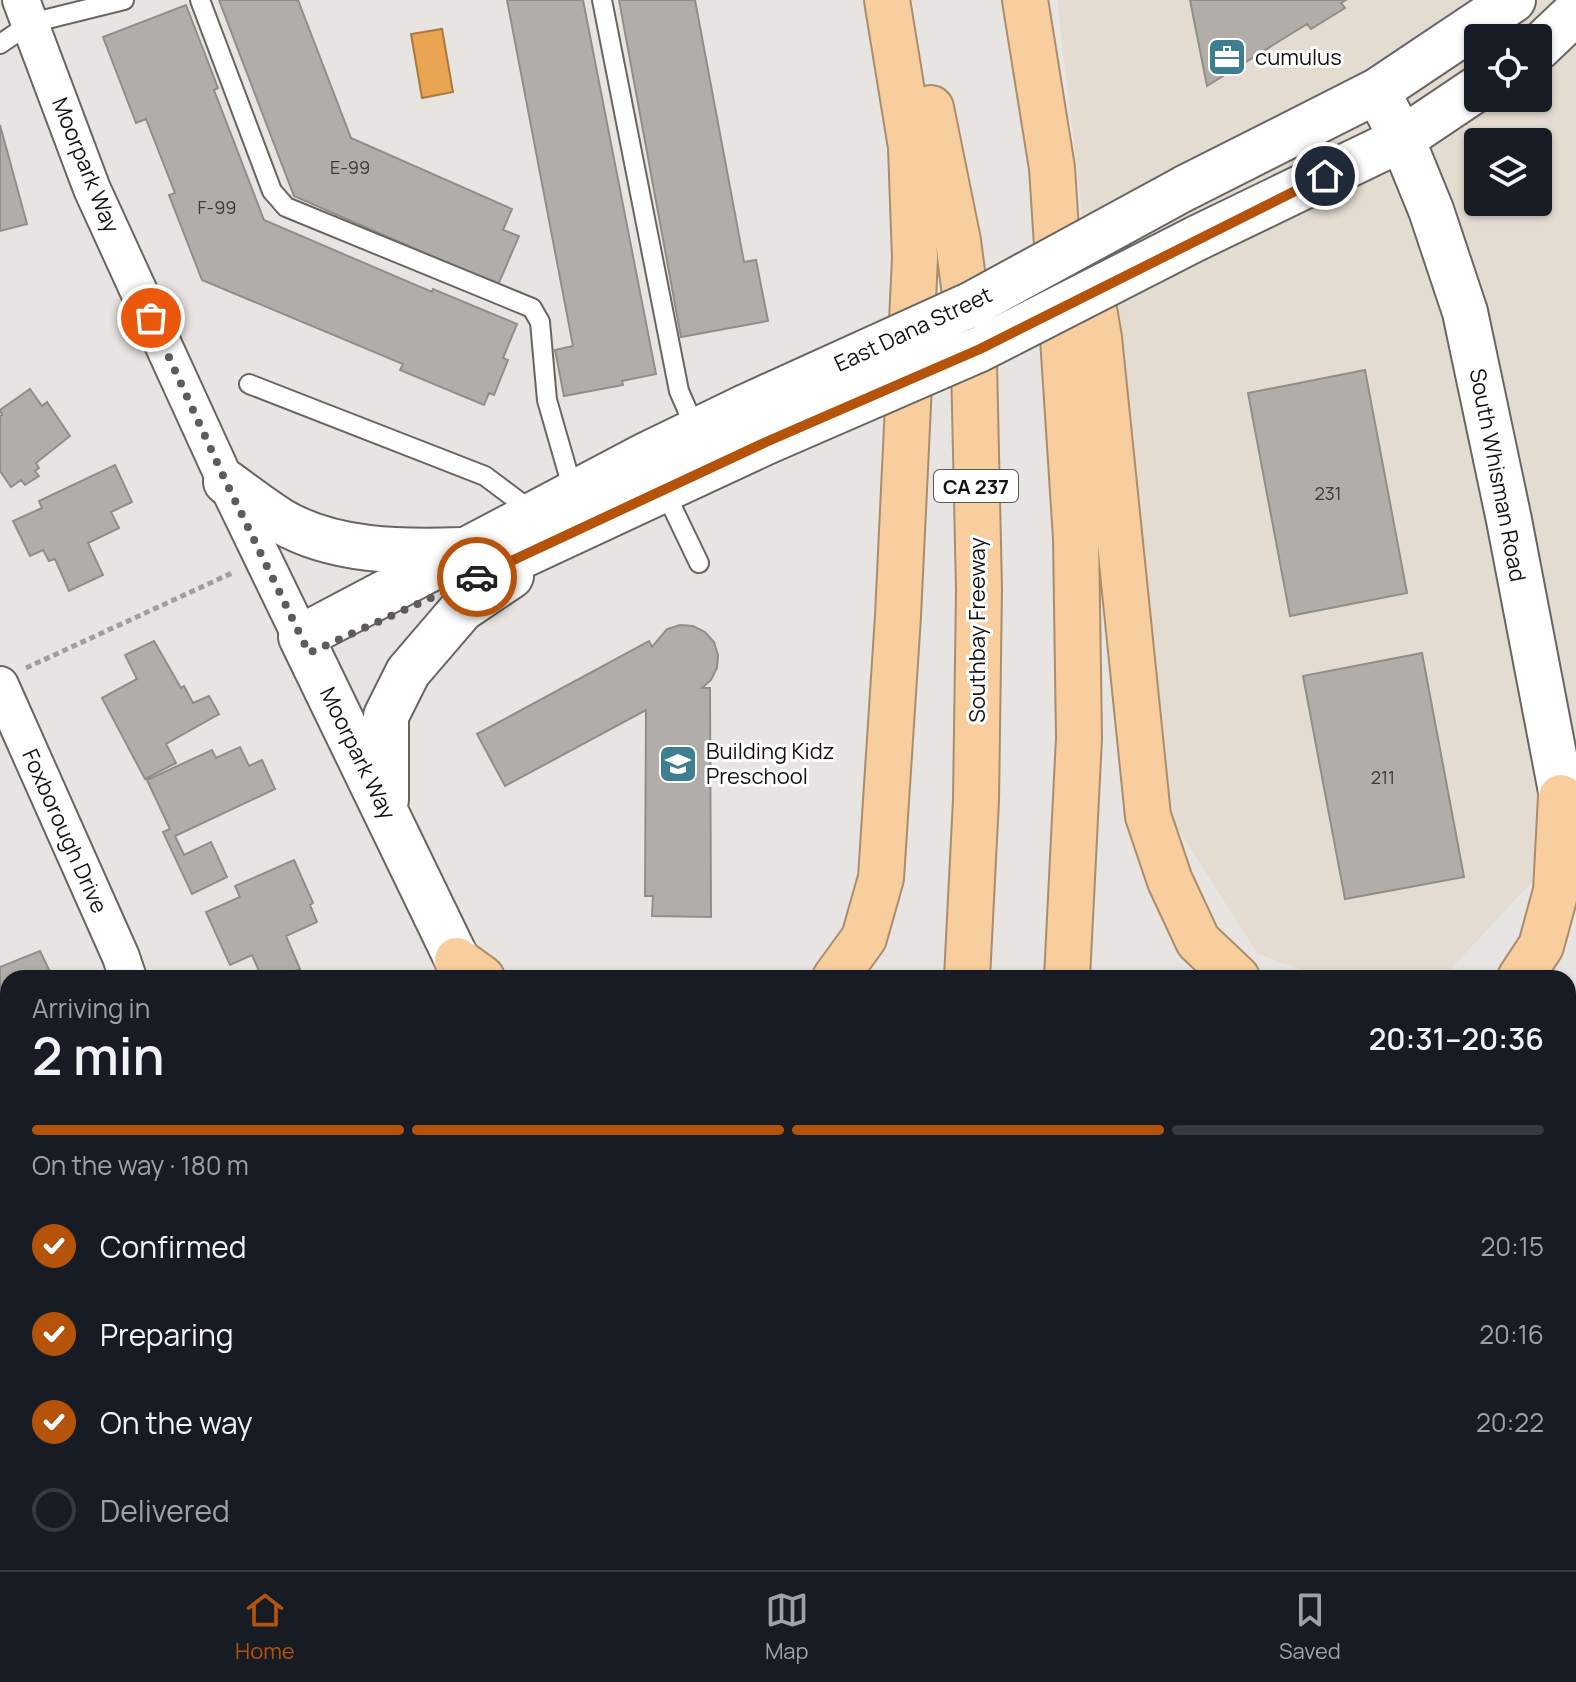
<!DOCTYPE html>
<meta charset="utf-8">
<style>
body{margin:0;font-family:Manrope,sans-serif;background:#242831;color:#f1f3f6;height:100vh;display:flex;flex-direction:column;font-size:30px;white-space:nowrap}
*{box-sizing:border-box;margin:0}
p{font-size:26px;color:#9ea1a6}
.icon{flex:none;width:44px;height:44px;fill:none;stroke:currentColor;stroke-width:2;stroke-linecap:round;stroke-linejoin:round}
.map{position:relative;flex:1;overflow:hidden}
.side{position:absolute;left:0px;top:970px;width:1576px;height:600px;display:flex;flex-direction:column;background:#171b24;border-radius:24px 24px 0 0;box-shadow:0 2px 6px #0004}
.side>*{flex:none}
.controls{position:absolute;left:1464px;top:24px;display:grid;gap:16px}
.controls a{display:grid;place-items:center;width:88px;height:88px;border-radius:8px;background:#171b24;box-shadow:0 2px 6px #0004;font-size:40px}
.pin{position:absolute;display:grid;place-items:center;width:68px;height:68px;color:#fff;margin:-34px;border:4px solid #fff;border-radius:50%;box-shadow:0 2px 8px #0007}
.courier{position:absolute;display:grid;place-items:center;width:80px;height:80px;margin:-40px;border:6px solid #b45309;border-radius:50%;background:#fff;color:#222;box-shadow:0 2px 10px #0007}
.head em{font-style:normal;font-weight:600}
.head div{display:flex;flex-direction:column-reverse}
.head{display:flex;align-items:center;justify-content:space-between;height:136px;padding:0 32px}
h1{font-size:52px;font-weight:600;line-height:60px}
.bar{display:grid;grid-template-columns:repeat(4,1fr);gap:12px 8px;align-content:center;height:96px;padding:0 32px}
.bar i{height:10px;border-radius:6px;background:#363941}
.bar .selected{background:#b45309}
.bar p{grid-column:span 4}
ol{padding:0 32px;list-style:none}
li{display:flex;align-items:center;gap:24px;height:88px}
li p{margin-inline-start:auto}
li .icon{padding:8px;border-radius:50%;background:#b45309;color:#fff;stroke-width:4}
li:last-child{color:#9ea1a6}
li i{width:44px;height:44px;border:4px solid #363941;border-radius:50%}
.tabs{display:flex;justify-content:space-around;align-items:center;height:112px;border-top:2px solid #363941;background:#171b24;font-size:22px;color:#9ea1a6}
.tabs a{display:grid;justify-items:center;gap:4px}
.tabs .selected{color:#b45309}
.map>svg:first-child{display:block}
.built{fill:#e4dbd1;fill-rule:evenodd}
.water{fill:#e9a551;stroke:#a9793e;stroke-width:2}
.building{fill:#b1aeaa;stroke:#918e8a;stroke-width:2}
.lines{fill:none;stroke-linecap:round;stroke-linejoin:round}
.lane-casing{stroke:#696662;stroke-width:22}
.street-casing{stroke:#696662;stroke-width:40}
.secondary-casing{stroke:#696662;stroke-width:48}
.highway-casing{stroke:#a98d6d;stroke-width:48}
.path{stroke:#a19e9c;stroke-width:5;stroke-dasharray:6 4;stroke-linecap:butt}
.lane{stroke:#fff;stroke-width:18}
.street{stroke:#fff;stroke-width:36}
.secondary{stroke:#fff;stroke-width:44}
.highway{stroke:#f9ce9e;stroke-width:44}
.secondary-bridge-casing{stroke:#696662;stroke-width:48;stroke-linecap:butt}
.secondary-bridge{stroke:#fff;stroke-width:44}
.done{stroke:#5e5c5a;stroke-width:8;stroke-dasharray:0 14.4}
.route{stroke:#b45309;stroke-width:10}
.labels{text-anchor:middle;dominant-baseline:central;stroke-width:6;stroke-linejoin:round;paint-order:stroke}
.number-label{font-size:18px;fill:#3b3a37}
.shield{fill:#fff;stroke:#5a5a58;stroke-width:2}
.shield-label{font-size:20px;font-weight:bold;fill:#141311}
.poi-label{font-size:22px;fill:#141311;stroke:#fff;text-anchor:start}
.street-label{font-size:22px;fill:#141311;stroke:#fff}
</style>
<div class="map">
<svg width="1576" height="1570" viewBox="0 0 1576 1570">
<rect width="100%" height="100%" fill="#e8e4e1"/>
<path class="built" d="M1057 0H1576V835L1442 978H1324L1258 954 1145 778 1114 480ZM1478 38H1538V98H1478ZM1478 142H1538V202H1478Z
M1576 1117V1570H1100L1101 1562H1568V1119Z"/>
<path class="water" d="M442 29 453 92 422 98 411 34Z"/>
<path class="building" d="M219 0H298L351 138 512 209 503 230 519 236 498 285 294 196Z
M507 0H583L656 374 622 381 623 385 564 396 555 350 573 346Z
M619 0H695L744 262 756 260 768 321 681 337Z
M1190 0H1346L1341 3 1345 8 1311 29 1307 24 1207 86Z
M186 5 218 88 214 90 264 220 432 292 433 289 517 324 503 358 508 360 494 395 489 393 484 405 400 370 403 364 202 280 169 195 175 193 146 119 136 123 103 37Z
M0 125 27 224 0 231Z
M1365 370 1407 593 1290 616 1248 393Z
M30 389 42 406 47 402 70 436 36 463 39 468 35 471 39 476 25 485 21 480 11 487 0 471V416L2 415 0 410Z
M115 465 132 502 111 512 119 528 88 543 103 575 69 591 55 559 49 561 43 550 30 556 13 521 42 508 39 501Z
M680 625 693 626 705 632 714 642 718 655 717 668 711 680 702 688H710L711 917 652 916 653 896H645L646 710 505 786 477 734 649 641 652 647 667 629Z
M154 641 181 688 184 686 193 703 209 696 219 714 166 744 176 763 145 779 102 698 137 679 125 655Z
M1422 653 1464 877 1345 899 1303 676Z
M240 747 249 766 262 760 275 789 175 836 184 855 211 842 227 877 192 894 163 832 170 829 147 780 212 750 216 758Z
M294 860 313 903 310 905 317 922 286 936 300 969 279 978H262L252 955 230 965 206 912 240 897 235 886Z
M40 951 53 978H8V1031L0 1034V967Z
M0 1089 8 1092V1189L0 1186Z
M58 1562H97L94 1570H55Z
M242 1562H327L324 1570H238Z
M475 1562H530L527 1570H472Z"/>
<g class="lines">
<g class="lane-casing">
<path id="lane" d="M200 0 272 191 286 207 532 308 540 322 547 400 574 494
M602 0 679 391 696 430
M0 44 31 23 124 0
M249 384 485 476 533 512
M664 490 699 563"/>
</g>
<g class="street-casing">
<path id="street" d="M21 0 92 189 226 482 301 637
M0 685 121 957 128 978
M0 1474 8 1454"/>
</g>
<g class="secondary-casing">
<path id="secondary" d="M1538 48 1576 12
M1377 91 1402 139 1431 210 1465 312 1509 520 1569 833
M1185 188 1377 91 1513 0
M1197 238 1402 139 1478 88
M226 482C244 495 262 509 281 521 334 552 401 552 461 550
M472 579 766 442
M386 800V716L408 672 462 609 511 576
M466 978 301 637 648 454 743 408
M745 1562 747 1570"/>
</g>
<g class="highway-casing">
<path id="highway" d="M1025 0 1052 168 1076 538 1079 738 1067 978
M931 108 958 241 974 362 979 590 976 800 967 978
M1082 258 1088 274 1099 338 1148 816 1170 881 1198 941 1237 978
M457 960 482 978
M835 978 864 938 881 878 898 616 915 258 911 147 887 0
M1520 978 1541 946 1556 891 1561 797
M1568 1056 1576 1055
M1568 1119 1576 1117
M920 1570V1562
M1032 1570 1033 1562
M1100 1570 1101 1562"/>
</g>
<path class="path" d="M26 668 232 573"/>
<use href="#lane" class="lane"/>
<use href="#street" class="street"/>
<use href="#secondary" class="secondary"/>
<use href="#highway" class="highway"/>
<g class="secondary-bridge-casing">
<path id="secondary-bridge" d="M743 408 972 304 1185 188
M766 442 980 349 1197 238"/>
</g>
<use href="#secondary-bridge" class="secondary-bridge"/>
</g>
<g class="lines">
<path class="done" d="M151 318 226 482 309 653 477 577"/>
<path class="route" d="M477 577 766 442 980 349 1325 176"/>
</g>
<defs>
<g id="office-square" transform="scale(2)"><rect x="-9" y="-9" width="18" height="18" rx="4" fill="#3d7e91" stroke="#fff"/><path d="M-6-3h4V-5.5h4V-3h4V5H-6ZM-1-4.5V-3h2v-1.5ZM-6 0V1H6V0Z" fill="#fff"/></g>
<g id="school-square" transform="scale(2)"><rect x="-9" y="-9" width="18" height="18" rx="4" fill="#3d7e91" stroke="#fff"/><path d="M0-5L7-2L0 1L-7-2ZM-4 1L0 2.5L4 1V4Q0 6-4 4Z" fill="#fff"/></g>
</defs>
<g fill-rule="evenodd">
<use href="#office-square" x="1227" y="57"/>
<use href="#school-square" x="678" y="764"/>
</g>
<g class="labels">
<g class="number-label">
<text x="350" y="167">E-99</text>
<text x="217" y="207">F-99</text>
<text x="1328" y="493">231</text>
<text x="1383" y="777">211</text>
</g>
<rect class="shield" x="934" y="470" width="84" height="32" rx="6"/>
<g class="shield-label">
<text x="976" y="486">CA 237</text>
</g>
<g class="poi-label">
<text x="1255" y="57">cumulus</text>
<text x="706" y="751">Building Kidz<tspan x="706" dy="25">Preschool</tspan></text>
</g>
<g class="street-label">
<text transform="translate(86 165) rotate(68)">Moorpark Way</text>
<text transform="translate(913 329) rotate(-25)">East Dana Street</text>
<text transform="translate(1498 475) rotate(79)">South Whisman Road</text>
<text transform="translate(977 630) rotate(-90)">Southbay Freeway</text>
<text transform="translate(358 753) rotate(64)">Moorpark Way</text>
<text transform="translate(65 831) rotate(66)">Foxborough Drive</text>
</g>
</g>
</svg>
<div class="controls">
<a><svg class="icon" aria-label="locate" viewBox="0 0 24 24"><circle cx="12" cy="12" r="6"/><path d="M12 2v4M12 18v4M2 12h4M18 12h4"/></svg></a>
<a><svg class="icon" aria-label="layers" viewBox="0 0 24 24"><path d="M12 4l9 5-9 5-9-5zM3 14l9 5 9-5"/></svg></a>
</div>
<div class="pin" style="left:151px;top:318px;background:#ea580c"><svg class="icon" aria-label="bag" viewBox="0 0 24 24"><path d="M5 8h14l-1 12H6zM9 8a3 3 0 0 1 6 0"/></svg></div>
<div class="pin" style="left:1325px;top:176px;background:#1f2937"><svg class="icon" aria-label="home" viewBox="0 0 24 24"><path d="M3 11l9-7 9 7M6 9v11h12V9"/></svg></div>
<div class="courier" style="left:477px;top:577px"><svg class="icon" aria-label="car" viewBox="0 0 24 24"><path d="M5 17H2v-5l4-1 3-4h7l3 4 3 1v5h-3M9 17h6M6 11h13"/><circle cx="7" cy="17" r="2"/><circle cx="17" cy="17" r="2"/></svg></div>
<section class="side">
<div class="head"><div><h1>2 min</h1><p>Arriving in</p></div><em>20:31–20:36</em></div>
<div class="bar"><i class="selected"></i><i class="selected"></i><i class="selected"></i><i></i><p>On the way · 180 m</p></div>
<ol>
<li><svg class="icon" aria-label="check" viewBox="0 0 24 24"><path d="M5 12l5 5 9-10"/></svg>Confirmed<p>20:15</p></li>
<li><svg class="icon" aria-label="check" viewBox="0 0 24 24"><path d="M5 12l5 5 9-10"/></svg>Preparing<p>20:16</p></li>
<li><svg class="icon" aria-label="check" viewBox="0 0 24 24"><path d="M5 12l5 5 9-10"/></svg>On the way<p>20:22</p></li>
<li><i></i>Delivered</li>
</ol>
</section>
</div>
<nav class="tabs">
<a class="selected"><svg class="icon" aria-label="home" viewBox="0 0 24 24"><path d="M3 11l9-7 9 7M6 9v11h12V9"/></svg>Home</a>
<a><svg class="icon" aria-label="map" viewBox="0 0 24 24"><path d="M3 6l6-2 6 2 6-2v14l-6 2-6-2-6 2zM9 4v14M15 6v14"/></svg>Map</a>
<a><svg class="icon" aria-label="saved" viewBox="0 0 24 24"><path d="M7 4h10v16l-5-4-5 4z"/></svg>Saved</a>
</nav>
